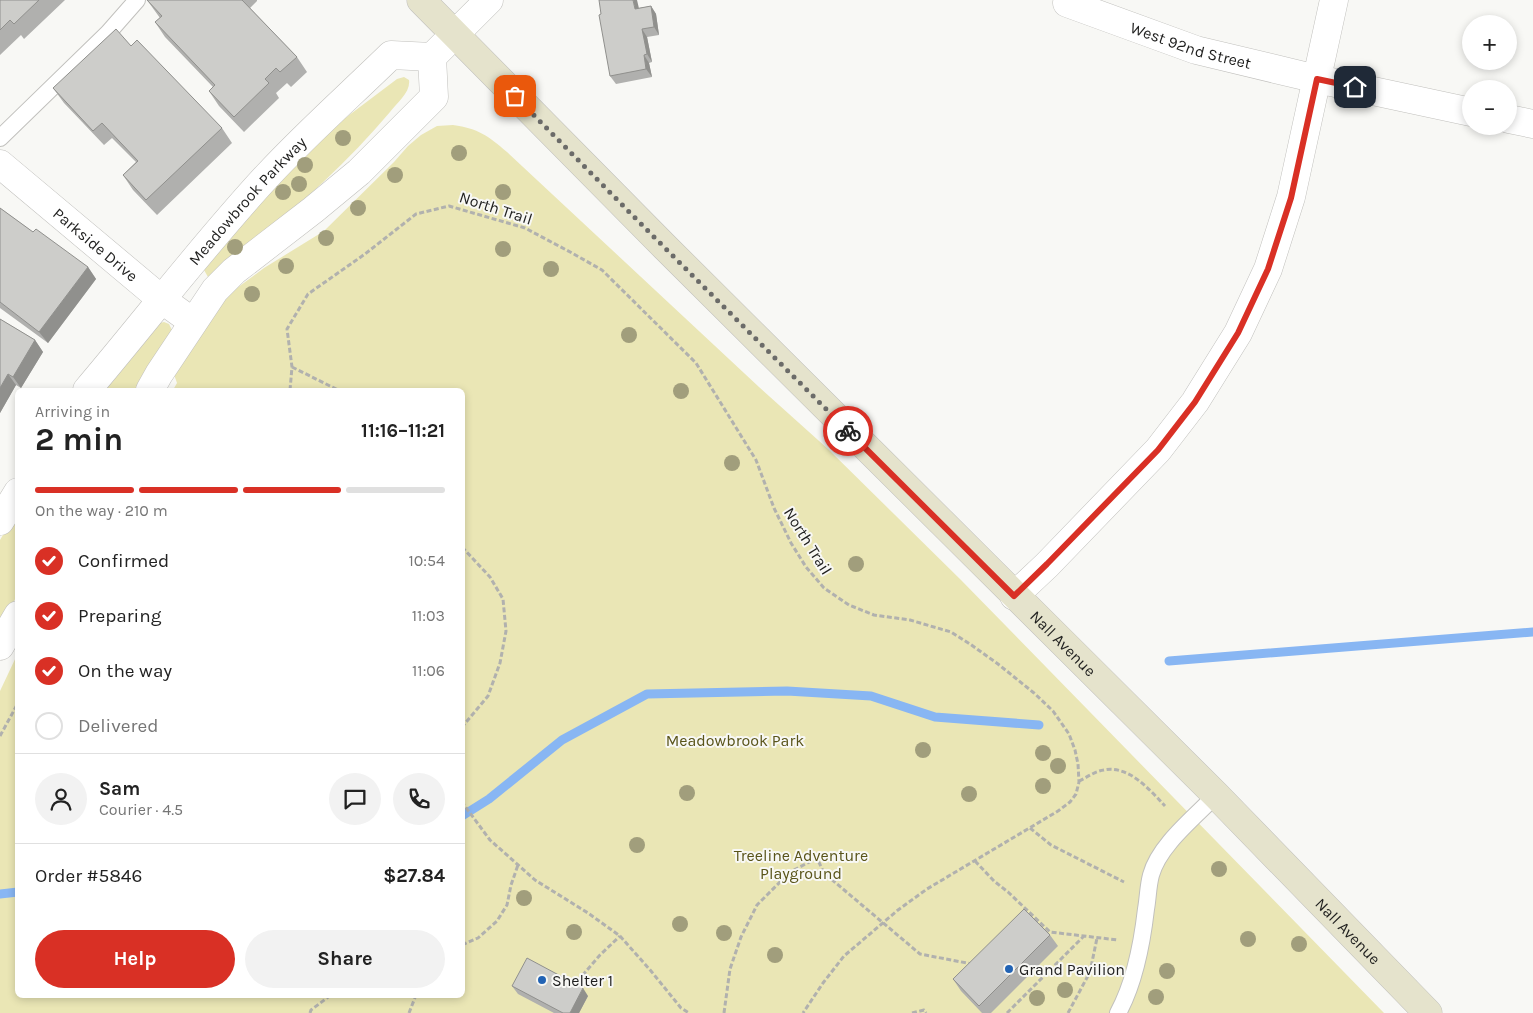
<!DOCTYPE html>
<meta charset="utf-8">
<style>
body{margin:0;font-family:Karla,sans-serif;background:#f2f2f2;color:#222;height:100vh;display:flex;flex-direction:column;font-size:19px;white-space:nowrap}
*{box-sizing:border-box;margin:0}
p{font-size:16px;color:#767676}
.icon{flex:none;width:28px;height:28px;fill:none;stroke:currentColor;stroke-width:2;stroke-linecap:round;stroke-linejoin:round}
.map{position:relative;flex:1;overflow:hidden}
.panel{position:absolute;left:15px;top:388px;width:450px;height:610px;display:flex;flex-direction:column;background:#fff;border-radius:8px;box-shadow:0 2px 8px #0003}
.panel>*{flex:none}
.tools{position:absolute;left:1462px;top:15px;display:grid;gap:10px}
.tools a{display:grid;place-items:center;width:55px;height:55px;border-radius:50%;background:#fff;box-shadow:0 2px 8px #0003;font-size:25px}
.pin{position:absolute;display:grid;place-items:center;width:42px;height:42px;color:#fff;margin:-21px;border-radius:10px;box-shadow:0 2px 8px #0006}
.courier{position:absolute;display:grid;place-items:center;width:50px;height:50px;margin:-25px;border:4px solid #d93025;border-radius:50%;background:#fff;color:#222;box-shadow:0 1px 6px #0007}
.head em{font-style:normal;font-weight:700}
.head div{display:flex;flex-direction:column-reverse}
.head{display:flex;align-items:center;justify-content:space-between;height:85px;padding:0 20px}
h1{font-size:32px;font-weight:700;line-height:38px}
.bar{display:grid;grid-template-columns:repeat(4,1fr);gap:8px 5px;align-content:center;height:60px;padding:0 20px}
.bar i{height:6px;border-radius:4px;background:#e0e0e0}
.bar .current{background:#d93025}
.bar p{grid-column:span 4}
.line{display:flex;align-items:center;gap:12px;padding:0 20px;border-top:1px solid #e0e0e0}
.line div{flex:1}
.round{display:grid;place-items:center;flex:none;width:52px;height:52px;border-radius:26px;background:#f2f2f2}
ol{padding:0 20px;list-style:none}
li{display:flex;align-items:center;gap:15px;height:55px}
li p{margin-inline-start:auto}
li .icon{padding:5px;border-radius:50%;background:#d93025;color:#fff;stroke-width:4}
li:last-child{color:#767676}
li i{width:28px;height:28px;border:2px solid #e0e0e0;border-radius:50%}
.button{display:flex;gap:10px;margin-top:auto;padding:10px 20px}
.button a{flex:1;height:58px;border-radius:30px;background:#d93025;color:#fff;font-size:20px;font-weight:700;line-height:58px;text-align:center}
.button a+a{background:#f2f2f2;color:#222}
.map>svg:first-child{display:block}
.green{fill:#eae6b5}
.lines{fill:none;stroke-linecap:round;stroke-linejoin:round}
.stream{stroke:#88b6f3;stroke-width:9}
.service-casing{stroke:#c1c0bd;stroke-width:18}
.minor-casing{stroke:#c1c0bd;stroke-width:29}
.secondary-casing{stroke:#c1c0bd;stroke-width:29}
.path{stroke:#b1b1ae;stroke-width:3;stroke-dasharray:5 2.5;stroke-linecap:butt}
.service{stroke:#fff;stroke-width:16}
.minor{stroke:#fff;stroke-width:28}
.secondary{stroke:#e5e3cc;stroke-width:28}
.tree{fill:#a19e7c}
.wall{fill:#b0b0ae}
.shaded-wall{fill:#90908d}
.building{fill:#cdcdca;stroke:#90908d}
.done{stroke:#6b6b69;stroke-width:5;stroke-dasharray:0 9}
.route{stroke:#d93025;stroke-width:6}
.poi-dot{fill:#2263b4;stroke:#f8f8f5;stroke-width:2}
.labels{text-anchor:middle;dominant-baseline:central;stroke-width:4;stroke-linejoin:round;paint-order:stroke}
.street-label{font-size:16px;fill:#1f1f1e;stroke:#f8f8f5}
.park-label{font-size:16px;fill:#595419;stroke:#f8f8f5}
.poi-label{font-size:16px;fill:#1f1f1e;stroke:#f8f8f5;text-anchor:start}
</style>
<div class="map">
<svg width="1533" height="1013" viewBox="0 0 1533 1013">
<rect width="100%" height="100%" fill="#f8f8f5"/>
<path class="green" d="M404 77 409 80C411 92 397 103 390 112 338 174 275 226 213 278L208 277 204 270 205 265 265 194 340 122 397 79Z
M453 125C479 129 487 135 507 152L759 387 828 449 961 580 1384 1013H0V691L17 655 18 995H462V390H173L177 383 172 369 220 305 237 288 264 268 324 231 394 162 408 146 421 135 437 126Z
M164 322 169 324 172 330 139 390H100L157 324Z
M17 511V596L0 625V540Z"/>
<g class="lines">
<path class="stream" d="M1169 661 1533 632
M462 816 489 799 562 740 647 694 787 691 871 696 935 717 1039 725
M0 894 18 892"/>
<g class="service-casing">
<path id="service" d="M0 138 108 33 137 0
M1118 1013C1135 982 1142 944 1146 909 1148 898 1148 886 1151 875 1159 845 1195 817 1216 795"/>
</g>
<g class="minor-casing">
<g id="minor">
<path id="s1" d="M1067 3 1196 50 1317 79 1471 112"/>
<path d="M1509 119 1533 124"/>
<path id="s2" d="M0 164 161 299 193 322"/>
<path id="s3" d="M87 390C148 318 204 244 268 175 307 133 350 95 391 55L432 57"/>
<path d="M150 390 159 374 215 290 234 271 313 210 359 172 434 97 432 57 489 0"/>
<path d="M0 521 18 492"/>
<path d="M1014 596 1047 565 1158 450 1195 402 1238 333 1268 269 1291 197 1334 0"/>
<path d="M0 646 18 615"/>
</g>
</g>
<g class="secondary-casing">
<g id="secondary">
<path id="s4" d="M421 0 665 247 1216 795 1428 1013"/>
</g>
</g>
<path class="path" d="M292 367 338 390
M290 390 292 367 287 329 308 294 365 254 416 214 449 206 525 228 572 253 602 270 696 363 756 460 774 508 791 543 806 567 824 588 849 605 874 615 910 620 951 632 970 644 998 664 1034 693 1053 711 1069 734 1075 750 1078 764 1079 782 1076 794 1070 802 1058 811 927 889 898 910 844 956 823 983 803 1013
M462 547 490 577 503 599 506 631 500 663 488 696 462 727
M0 736 18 703
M1079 781C1086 778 1095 771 1104 770 1129 765 1150 790 1165 806
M462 801 464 805 490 840 535 880 588 913 620 936 651 971 681 1008 689 1013
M1030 828 1051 845 1124 882
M975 861 994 881 1008 892 1050 932 1118 940
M462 945 478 938 497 921 507 905 511 885 518 865
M572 982 575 984 600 955 620 936
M310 1013 311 1010 331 995
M409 1013 416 995
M724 1013 730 969 741 937 757 905 790 872 817 858 824 873 920 954 972 964
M912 1013 924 1010 926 1013
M1007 1013 1084 936
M1068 1013 1090 972 1097 938"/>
<use href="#service" class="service"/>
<use href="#minor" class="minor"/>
<use href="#secondary" class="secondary"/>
</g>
<g class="tree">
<circle cx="343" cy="138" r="8"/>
<circle cx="459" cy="153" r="8"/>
<circle cx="305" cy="165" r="8"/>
<circle cx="395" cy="175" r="8"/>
<circle cx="299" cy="184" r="8"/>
<circle cx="283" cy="192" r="8"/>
<circle cx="503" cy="192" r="8"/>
<circle cx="358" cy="208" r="8"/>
<circle cx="326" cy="238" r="8"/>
<circle cx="235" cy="247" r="8"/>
<circle cx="503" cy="249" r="8"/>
<circle cx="286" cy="266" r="8"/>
<circle cx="551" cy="269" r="8"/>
<circle cx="252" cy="294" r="8"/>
<circle cx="629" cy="335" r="8"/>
<circle cx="681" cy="391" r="8"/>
<circle cx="732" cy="463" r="8"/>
<circle cx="856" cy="564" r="8"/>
<circle cx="923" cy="750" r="8"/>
<circle cx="1043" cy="753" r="8"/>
<circle cx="1058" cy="766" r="8"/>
<circle cx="1043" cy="786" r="8"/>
<circle cx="687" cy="793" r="8"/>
<circle cx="969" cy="794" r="8"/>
<circle cx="637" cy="845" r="8"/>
<circle cx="1219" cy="869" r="8"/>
<circle cx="524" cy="898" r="8"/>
<circle cx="680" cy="924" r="8"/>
<circle cx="574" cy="932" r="8"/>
<circle cx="724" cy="933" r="8"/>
<circle cx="1248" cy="939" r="8"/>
<circle cx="1299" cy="944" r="8"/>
<circle cx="775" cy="955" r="8"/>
<circle cx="1167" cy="971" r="8"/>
<circle cx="1065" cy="990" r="8"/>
<circle cx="1156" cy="997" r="8"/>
<circle cx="1037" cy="998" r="8"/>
</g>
<path class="wall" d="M0 0H65L24 39 21 35 0 55Z
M147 0H257V1L250 8 297 57 307 72 291 87 287 83 276 93 279 98 244 132 219 106 209 91 213 87 165 37 155 22 160 18Z
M651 6 656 14 659 35 647 37 652 62 649 63 652 77 616 84 610 76 639 8Z
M131 46 222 128 232 143 157 215 133 190 123 175 136 162 112 138 104 145 64 103 53 88Z
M0 208 33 232 88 267 96 279 48 343 0 308Z
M0 319 35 340 43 352 21 388 16 385 0 413Z
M1050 935 1058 946 991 1013H982L961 991 953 979Z
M512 986 588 996 579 1013H554L518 994Z"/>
<path class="shaded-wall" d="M633 0H637L641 17 635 9Z
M651 6 656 14 659 35 654 27Z
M642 29 647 37 652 62 647 54Z
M644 55 649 63 652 77 646 69Z
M88 267 96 279 48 343 39 332Z
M35 340 43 352 21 388 13 377Z
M8 374 16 385 0 413V388Z
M583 988 588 996 579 1013H570Z"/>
<path class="building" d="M0 0H39L14 24 10 20 0 30Z
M147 0H242L297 57 280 72 276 68 265 79 269 83 234 117 209 91 215 85 155 22 162 16Z
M599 0H633L635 9 651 6 654 27 642 29 647 54 644 55 646 69 610 76 599 15 601 14Z
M116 29 131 46 137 40 222 128 146 200 123 175 138 161 102 123 93 131 53 88Z
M0 208 33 232 36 229 88 267 39 332 0 302Z
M0 319 35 340 13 377 8 374 0 388Z
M1024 909 1050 935 979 1006 953 979Z
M527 958 583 988 570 1013H563L512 986Z"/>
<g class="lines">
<path class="done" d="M515 96 652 235 848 431"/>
<path class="route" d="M848 431 1014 596 1047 564 1158 450 1195 402 1238 333 1268 269 1291 198 1317 79 1355 87"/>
</g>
<g class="poi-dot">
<circle cx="1009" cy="969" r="5"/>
<circle cx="542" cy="980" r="5"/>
</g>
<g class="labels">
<g class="street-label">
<text stroke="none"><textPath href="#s1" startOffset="131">West 92nd Street</textPath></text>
<text stroke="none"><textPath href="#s3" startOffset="248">Meadowbrook Parkway</textPath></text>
<text transform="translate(496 208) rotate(18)">North Trail</text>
<text stroke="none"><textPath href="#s2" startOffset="125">Parkside Drive</textPath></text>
<text transform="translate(808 541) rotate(58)">North Trail</text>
<text stroke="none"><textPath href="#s4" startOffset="909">Nall Avenue</textPath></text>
<text stroke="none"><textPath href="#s4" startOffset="1314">Nall Avenue</textPath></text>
</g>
<g class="park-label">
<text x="735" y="740">Meadowbrook Park</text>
<text x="801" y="855">Treeline Adventure<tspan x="801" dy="18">Playground</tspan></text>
</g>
<g class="poi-label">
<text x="1019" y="969">Grand Pavilion</text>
<text x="552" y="980">Shelter 1</text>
</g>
</g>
</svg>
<div class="tools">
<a>+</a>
<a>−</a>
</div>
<div class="pin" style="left:515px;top:96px;background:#ea580c"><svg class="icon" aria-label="bag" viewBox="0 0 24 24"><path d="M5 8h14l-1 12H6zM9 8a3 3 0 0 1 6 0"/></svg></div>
<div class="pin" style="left:1355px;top:87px;background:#1f2937"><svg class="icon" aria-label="home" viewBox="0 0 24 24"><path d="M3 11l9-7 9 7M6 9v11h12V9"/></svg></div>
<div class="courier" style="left:848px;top:431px"><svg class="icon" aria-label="bike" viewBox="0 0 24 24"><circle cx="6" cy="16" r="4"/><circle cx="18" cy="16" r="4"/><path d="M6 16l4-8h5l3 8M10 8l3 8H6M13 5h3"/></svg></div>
<section class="panel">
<div class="head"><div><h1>2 min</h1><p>Arriving in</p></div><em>11:16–11:21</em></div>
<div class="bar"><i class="current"></i><i class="current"></i><i class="current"></i><i></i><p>On the way · 210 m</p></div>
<ol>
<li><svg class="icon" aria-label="check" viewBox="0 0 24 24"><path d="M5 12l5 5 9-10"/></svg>Confirmed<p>10:54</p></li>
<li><svg class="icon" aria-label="check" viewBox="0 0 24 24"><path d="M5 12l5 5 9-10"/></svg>Preparing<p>11:03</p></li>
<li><svg class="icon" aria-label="check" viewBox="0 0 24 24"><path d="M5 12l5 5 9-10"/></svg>On the way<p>11:06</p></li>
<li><i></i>Delivered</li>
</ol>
<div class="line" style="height:90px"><a class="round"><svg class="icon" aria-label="person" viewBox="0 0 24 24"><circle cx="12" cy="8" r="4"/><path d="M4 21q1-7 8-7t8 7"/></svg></a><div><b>Sam</b><p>Courier · 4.5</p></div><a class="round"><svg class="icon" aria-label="chat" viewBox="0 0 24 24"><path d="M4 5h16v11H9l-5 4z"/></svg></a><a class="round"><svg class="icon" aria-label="phone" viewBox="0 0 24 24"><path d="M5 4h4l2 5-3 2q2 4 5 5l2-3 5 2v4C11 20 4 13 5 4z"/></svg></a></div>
<div class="line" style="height:65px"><div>Order #5846</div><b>$27.84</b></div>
<div class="button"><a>Help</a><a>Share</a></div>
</section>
</div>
